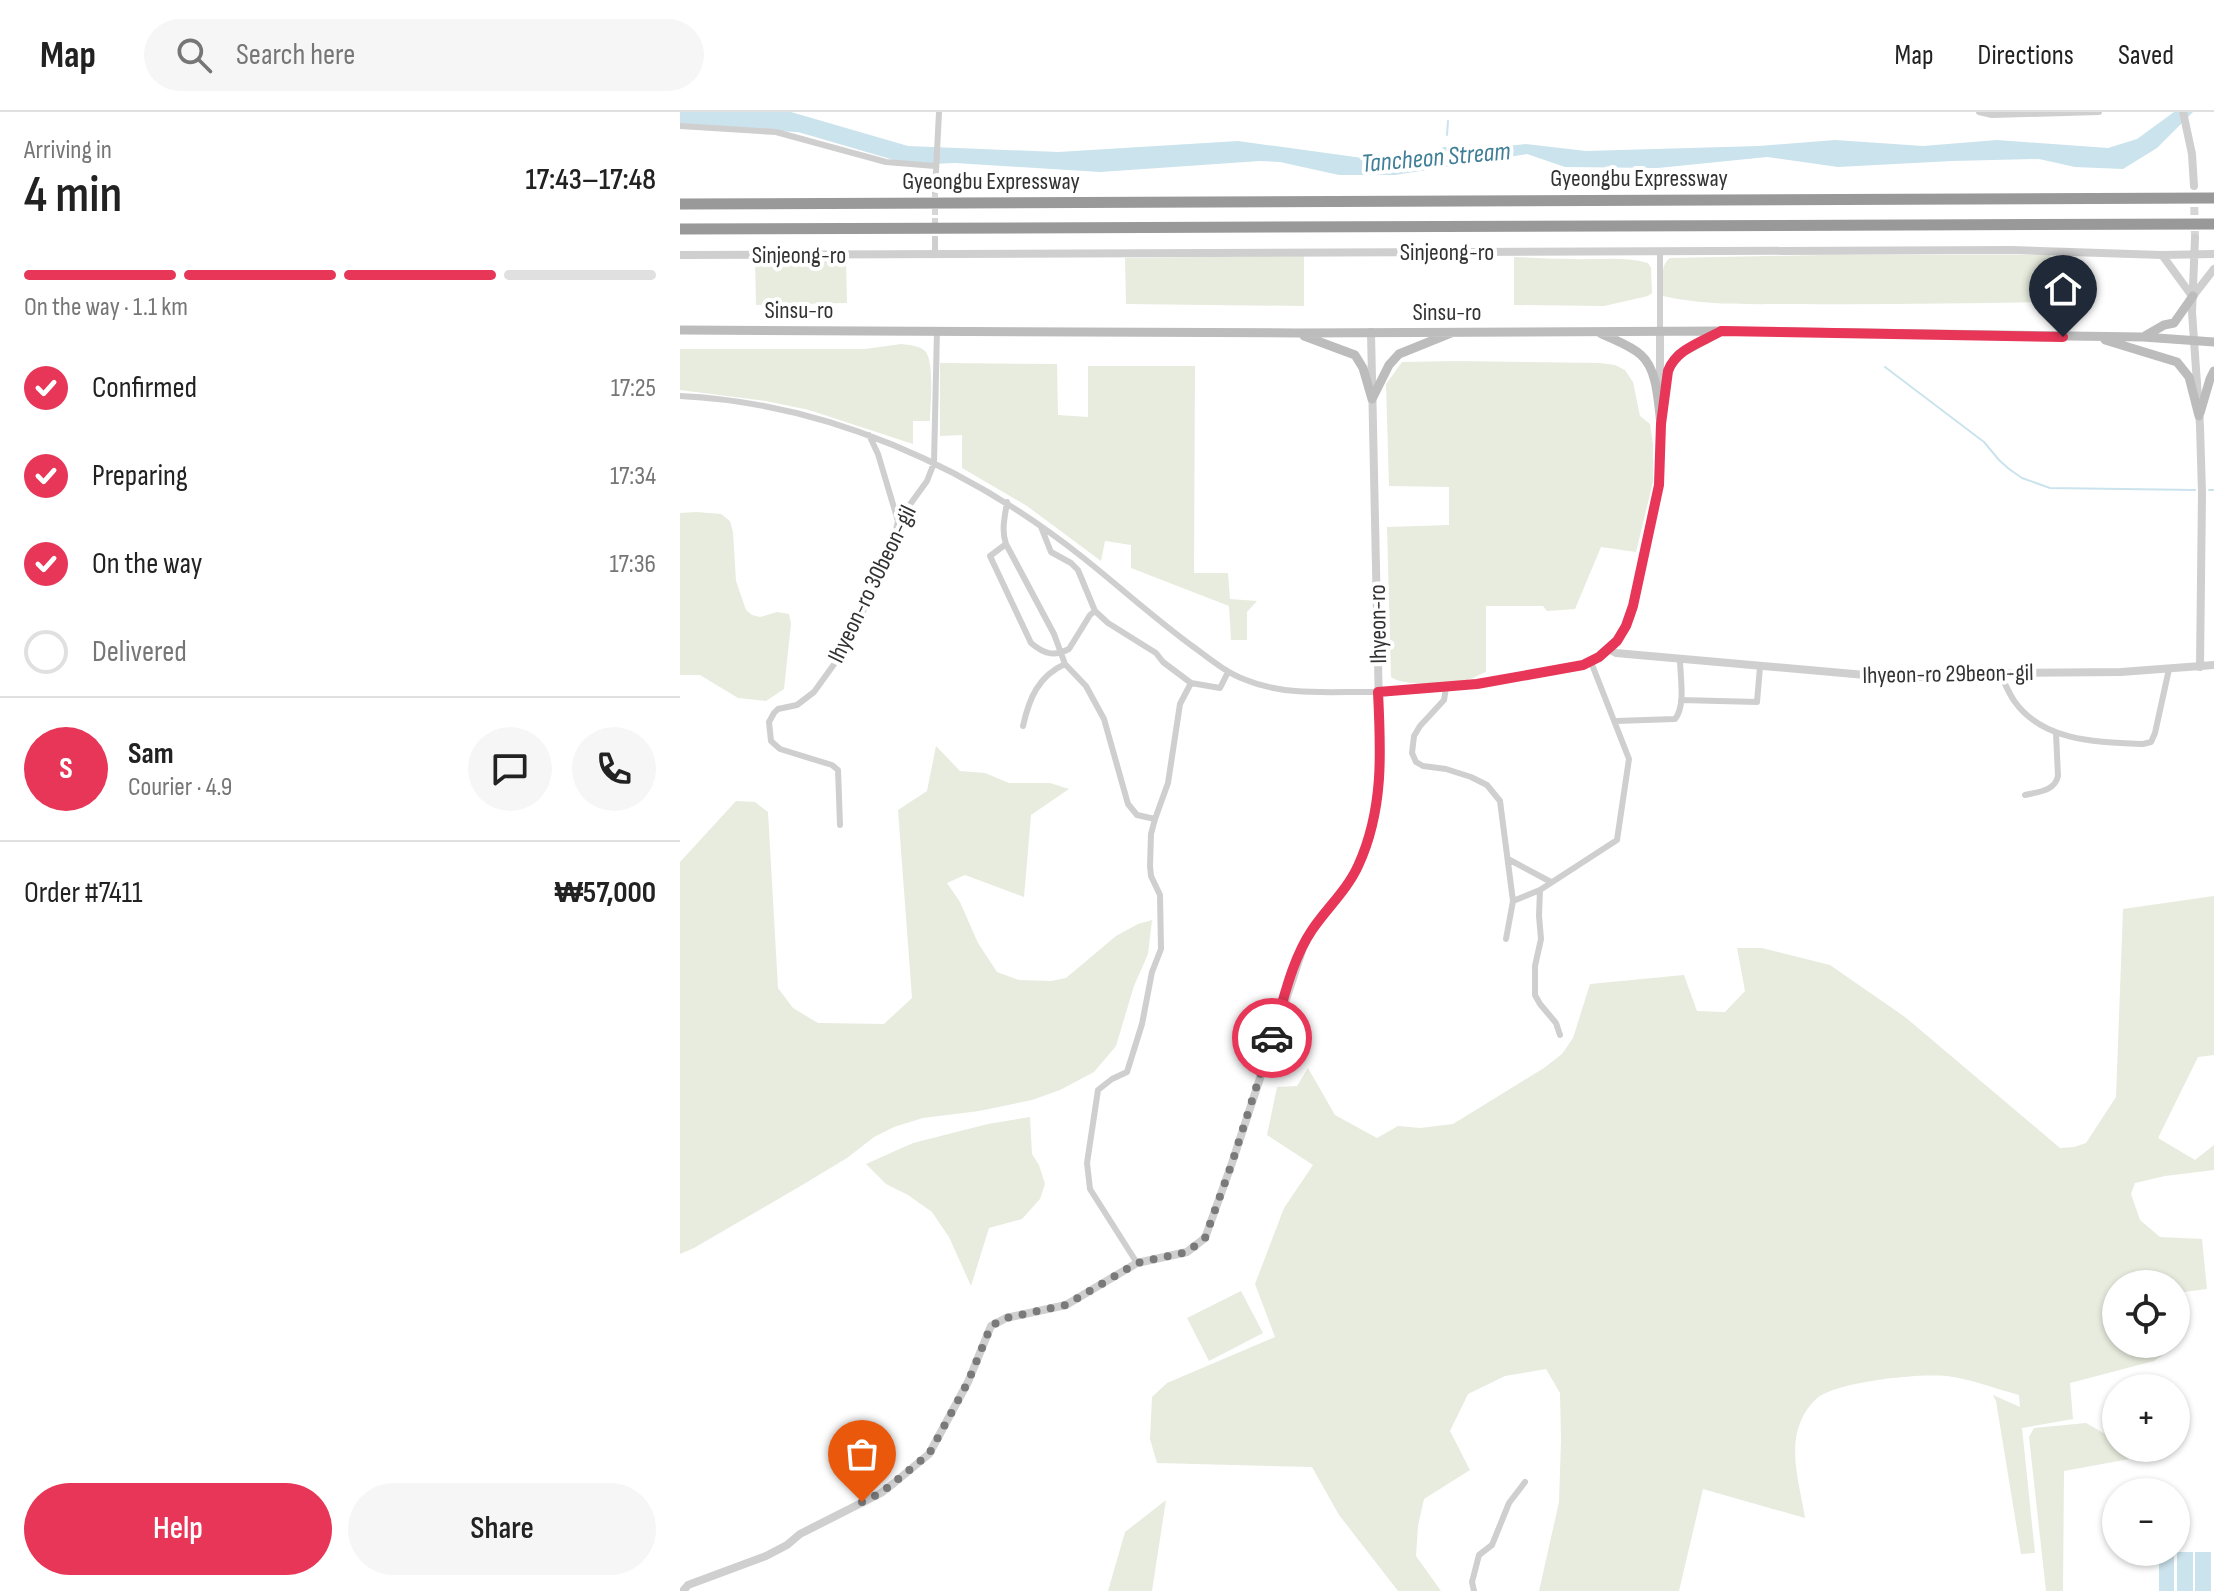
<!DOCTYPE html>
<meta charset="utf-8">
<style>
body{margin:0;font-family:"Sofia Sans Condensed",sans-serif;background:#f6f6f6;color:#222;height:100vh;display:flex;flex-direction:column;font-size:30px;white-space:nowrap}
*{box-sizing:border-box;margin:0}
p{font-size:26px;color:#767676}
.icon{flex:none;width:44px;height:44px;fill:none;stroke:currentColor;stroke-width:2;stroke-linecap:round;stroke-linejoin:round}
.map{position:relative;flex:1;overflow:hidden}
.sheet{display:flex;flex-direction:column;background:#fff;width:680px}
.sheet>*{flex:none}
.buttons{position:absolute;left:1422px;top:1158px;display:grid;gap:16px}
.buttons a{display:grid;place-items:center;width:88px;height:88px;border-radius:50%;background:#fff;box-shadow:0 2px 6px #0004;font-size:40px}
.pin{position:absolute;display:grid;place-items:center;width:68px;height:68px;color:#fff;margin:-82px -34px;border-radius:50% 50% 50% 0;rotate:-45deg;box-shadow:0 0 8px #0007}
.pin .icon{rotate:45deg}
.courier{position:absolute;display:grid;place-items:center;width:80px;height:80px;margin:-40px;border:6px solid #e73657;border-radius:50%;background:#fff;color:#222;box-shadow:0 2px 10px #0007}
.headline em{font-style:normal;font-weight:600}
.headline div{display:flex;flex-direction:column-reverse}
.headline{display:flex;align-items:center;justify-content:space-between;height:136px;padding:0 24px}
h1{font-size:52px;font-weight:600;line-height:60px}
.bar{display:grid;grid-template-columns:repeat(4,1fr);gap:12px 8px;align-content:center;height:96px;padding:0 24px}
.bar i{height:10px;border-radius:6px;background:#e0e0e0}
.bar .selected{background:#e73657}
.bar p{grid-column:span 4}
.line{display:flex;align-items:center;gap:20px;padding:0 24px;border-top:2px solid #e0e0e0}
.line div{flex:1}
.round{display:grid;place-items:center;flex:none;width:84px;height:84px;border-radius:42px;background:#f6f6f6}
ol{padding:0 24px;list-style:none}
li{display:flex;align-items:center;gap:24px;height:88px}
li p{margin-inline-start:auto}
li .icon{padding:8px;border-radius:50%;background:#e73657;color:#fff;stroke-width:4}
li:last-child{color:#767676}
li i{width:44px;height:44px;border:4px solid #e0e0e0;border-radius:50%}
.cta{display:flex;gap:16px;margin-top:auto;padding:16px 24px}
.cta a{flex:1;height:92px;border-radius:48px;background:#e73657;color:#fff;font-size:32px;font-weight:600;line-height:92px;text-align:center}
.cta a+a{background:#f6f6f6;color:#222}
header{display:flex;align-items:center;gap:48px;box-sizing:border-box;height:112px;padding:0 40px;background:#fff;border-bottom:2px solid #e0e0e0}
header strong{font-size:38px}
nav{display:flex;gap:44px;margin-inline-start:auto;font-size:28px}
.search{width:560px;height:72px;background:#f6f6f6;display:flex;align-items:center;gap:20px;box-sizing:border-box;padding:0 28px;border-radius:44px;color:#767676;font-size:30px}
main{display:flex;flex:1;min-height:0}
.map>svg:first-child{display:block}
.green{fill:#e7ecde}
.water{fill:#cbe3ec}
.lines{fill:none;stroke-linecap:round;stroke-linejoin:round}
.stream{stroke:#cbe3ec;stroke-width:2}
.minor-tunnel{stroke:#d6d6d6;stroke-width:6;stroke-dasharray:6 3;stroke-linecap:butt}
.tertiary-tunnel{stroke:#d6d6d6;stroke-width:8;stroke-dasharray:8 4;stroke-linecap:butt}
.minor{stroke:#cfcfcf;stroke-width:6}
.tertiary{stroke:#cfcfcf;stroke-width:8}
.secondary{stroke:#bcbcbc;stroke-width:9}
.motorway{stroke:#999;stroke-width:11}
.done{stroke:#7a7a7a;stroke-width:8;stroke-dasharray:0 14.4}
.route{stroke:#e73657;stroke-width:10}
.labels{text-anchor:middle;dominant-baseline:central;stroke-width:8;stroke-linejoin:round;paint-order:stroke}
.street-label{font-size:24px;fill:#323232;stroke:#fff}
.water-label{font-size:26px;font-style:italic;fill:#3e7e96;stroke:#fff}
</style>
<header>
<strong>Map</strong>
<div class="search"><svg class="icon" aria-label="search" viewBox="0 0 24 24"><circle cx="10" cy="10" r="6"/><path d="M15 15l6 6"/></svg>Search here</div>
<nav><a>Map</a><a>Directions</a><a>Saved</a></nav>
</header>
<main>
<section class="sheet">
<div class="headline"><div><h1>4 min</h1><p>Arriving in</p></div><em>17:43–17:48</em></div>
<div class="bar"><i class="selected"></i><i class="selected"></i><i class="selected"></i><i></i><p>On the way · 1.1 km</p></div>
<ol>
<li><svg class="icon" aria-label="check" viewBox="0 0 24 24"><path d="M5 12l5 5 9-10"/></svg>Confirmed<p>17:25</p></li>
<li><svg class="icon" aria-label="check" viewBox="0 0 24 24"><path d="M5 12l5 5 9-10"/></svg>Preparing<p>17:34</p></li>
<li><svg class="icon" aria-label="check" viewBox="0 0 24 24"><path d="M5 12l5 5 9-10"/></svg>On the way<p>17:36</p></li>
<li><i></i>Delivered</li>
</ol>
<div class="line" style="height:144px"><b class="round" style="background:#e73657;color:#fff">S</b><div><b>Sam</b><p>Courier · 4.9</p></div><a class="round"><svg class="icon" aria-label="chat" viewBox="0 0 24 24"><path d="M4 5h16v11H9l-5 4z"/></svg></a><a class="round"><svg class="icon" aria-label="phone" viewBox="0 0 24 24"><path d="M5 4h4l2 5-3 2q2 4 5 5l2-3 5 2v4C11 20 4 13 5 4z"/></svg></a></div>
<div class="line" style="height:104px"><div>Order #7411</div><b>₩57,000</b></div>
<div class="cta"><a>Help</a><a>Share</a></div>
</section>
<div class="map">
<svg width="1534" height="1479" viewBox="0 0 1534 1479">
<rect width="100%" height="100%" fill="#fff"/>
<path class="green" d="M1144 143H1370L1371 190C1287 191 1202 193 1118 192 1074 192 1026 194 983 184 983 171 979 154 990 146Z
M624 144V194L446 192 445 146Z
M834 145C853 146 873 147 892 147 918 148 943 144 968 151L971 156 972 181 968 184 924 194 834 193Z
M166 148 167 191 76 193 75 149Z
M221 232C228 233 239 233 245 239 255 250 250 294 250 309H233V332L129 298 86 289 0 278V237H185Z
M776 249 920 251 935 253 945 258 953 270 960 304 970 312 973 332V370L956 440 921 435 895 497 867 499 863 494H806V560C800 562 794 566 788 568 772 572 724 575 711 565L707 415 769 413V375L709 374 706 272 722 250Z
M260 251 377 252 378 303 408 305V254H515L514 461H548L550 487 577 489 567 500V528H551L549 494 451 456V433L425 429 421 449 347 394 282 356V323L260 324Z
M16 400 41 402 50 409 53 420 56 469 66 498 72 503 80 505 97 500 109 502 111 512 104 577 86 589 58 586 20 563H0V401Z
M256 634 280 659 305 661 329 671H370L389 677 351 703 344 785 285 763 267 771 280 790 298 831 317 860 339 868 371 869 386 866 436 824 458 812 472 808 468 842 454 874 436 934 414 960 380 978 352 988 299 999 243 1006 214 1015 194 1025 167 1046 124 1072 14 1136 0 1142V750L56 689 75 690 88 700 98 876 113 896 138 911 204 912 232 886 218 698 247 679Z
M1534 784V943L1518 945 1478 1026 1515 1048 1534 1033V1058L1485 1064 1455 1071 1451 1082 1460 1108 1480 1125 1522 1127 1527 1177 1496 1181V1172H1436V1232H1489L1483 1243 1474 1249 1390 1271 1393 1307 1342 1316 1355 1441 1341 1442 1316 1289 1313 1283 1340 1295 1339 1283C1316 1277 1292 1267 1267 1264 1240 1261 1163 1269 1140 1284 1130 1291 1123 1302 1119 1314 1109 1342 1121 1378 1125 1406L1023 1377 999 1479H859L879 1390 881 1328 880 1281 866 1257 825 1264 788 1282 770 1319 790 1358 744 1387 738 1414 736 1444 761 1479H718L659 1403 632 1355 477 1351 470 1327 472 1285 487 1271 595 1225 575 1172 604 1096 633 1053 587 1023 597 975 617 974 628 956 655 1003 697 1026 718 1014 740 1016 773 1012 864 956 882 942 893 926 910 872 1004 863 1017 899 1045 900 1065 879 1057 836H1082L1150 853 1225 905 1380 1036 1394 1035 1406 1031 1436 985 1443 797Z
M350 1005 352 1042 359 1053 365 1072 360 1087 342 1107 309 1116 291 1174 269 1125 252 1100 228 1083 206 1072 186 1052 233 1031 308 1012Z
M561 1179 583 1221 529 1249 507 1206Z
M1406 1311 1436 1328V1336L1465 1337 1466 1344 1384 1359 1383 1479H1366L1349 1325 1354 1316Z
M486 1388 472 1479H428L445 1420Z"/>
<path class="water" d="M0 0H111L228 34 378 40 558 29 697 48 758 42 763 35H769L772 40 846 32 906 39 1079 34 1155 28 1243 34 1317 28 1428 36 1457 27 1494 0H1513L1477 36 1443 57 1395 55 1359 47 1272 49 1158 55 1087 45 978 56 885 55 847 42 715 63H659L600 50 580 49 420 60 275 51 231 53 118 20 0 15Z
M1479 1440H1494V1479H1479Z
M1497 1440H1513V1479H1497Z
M1515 1440H1531V1479H1515Z"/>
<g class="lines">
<path class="stream" d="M767 23 768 9
M1205 255 1304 330 1319 348 1329 357 1342 366 1370 376 1515 378
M1529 378H1534"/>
<path class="minor-tunnel" d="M255 79V127"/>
<path class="tertiary-tunnel" d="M1514 83 1515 126"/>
<path class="minor" d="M1299 0 1312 3 1419 0
M0 14 96 20 206 50 255 54
M255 79 259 0
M255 142V127
M980 219V139
M0 284C147 291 287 354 401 444 439 474 475 507 515 536 531 548 547 561 566 568 607 585 655 579 698 580
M189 323 198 342 218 409
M327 390C325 405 321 417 326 432L374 522 385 552 406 574 424 607 448 692 457 703 475 707
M361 415 371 440 391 451 398 458 415 499 428 511 476 541 483 550 511 571 540 576 548 560
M326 432 310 444 351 531C364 542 374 545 389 537L410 503 415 499
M1320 562C1325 571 1329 582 1335 590 1364 630 1418 630 1463 632L1471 630 1475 621 1489 557
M766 576 764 588 740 614 734 624 732 641 736 650 743 654 766 657 791 665 807 673 820 689 833 789 826 827
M1001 588 1077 590 1080 555
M936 609 995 607C1006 594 1000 564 1000 547
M343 614C349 587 358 564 385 552
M1345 683C1358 680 1375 679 1378 664L1376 621
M160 713 158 658 152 653 100 637 91 629 89 610 94 601 98 597 117 593 134 580 160 544 196 474 213 431 218 409 247 369 254 351 257 218
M828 747 871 770
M860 778 859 804 861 827 855 854V883L860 892 876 911 880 923
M833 789 860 778 937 728 949 647 911 550
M457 1151 410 1077 407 1051 418 978 432 967 447 960 462 912 472 860 481 837 480 783 471 764 470 754 471 722 475 707 488 671 500 592 511 571
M794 1479 792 1470 799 1443 812 1433 829 1391 845 1370"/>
<path class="tertiary" d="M1503 0 1512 42 1514 74
M1515 126 1512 200 1520 314 1522 381 1520 555
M0 143 1332 138 1482 143 1534 142
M1482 143 1512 184
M1513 184 1534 157
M980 219V283
M929 537 936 541 947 542 1219 566 1330 561 1441 560 1534 553
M698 580C768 577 835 567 903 553L919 545 937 529 951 503 979 373 981 309
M3 1479 8 1473 86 1444 107 1433 120 1422 201 1381 214 1371 249 1342 288 1270 311 1214 326 1206 386 1193 457 1151 507 1140 525 1126 552 1051 623 836C633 813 651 795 666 775 692 737 700 688 700 643L691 220"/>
<path class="secondary" d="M0 218 618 221 1041 219 1463 225 1534 230
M920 221C934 228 950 233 961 243 978 258 978 291 981 312
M624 224 675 243 683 256 692 287
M1465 224 1484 213 1494 211 1513 184
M1425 228 1497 250 1509 265 1519 304
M692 287 709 253 719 242 771 221
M982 297C985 277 984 257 999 242L1040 220
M1520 301 1530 267 1534 259"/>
<path class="motorway" d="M0 92 1534 86
M0 117 1534 112"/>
</g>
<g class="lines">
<path class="done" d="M182 1390 201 1381 249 1342 288 1270 311 1214 326 1206 386 1193 457 1151 507 1140 525 1126 552 1051 592 926"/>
<path class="route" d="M592 926C603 891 611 849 632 818 647 796 667 778 678 754 704 698 701 639 698 580L797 572 903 553 919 545 937 529 946 514 953 494 979 373 981 312 988 259C996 237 1022 230 1041 219L1383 225"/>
</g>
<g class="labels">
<g class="street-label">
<text x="959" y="66">Gyeongbu Expressway</text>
<text x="311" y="69">Gyeongbu Expressway</text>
<text x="767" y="140">Sinjeong-ro</text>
<text x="119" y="143">Sinjeong-ro</text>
<text x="119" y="198">Sinsu-ro</text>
<text x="767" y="200">Sinsu-ro</text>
<text transform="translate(192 472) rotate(-64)">Ihyeon-ro 30beon-gil</text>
<text transform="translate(698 512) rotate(-91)">Ihyeon-ro</text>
<text transform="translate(1268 562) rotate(-1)">Ihyeon-ro 29beon-gil</text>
</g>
<g class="water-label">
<text transform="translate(756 46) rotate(-5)">Tancheon Stream</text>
</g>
</g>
</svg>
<div class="buttons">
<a><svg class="icon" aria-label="locate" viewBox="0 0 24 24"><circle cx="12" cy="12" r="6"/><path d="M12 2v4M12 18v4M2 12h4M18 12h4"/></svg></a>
<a>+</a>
<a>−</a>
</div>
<div class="pin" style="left:182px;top:1390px;background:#ea580c"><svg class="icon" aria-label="bag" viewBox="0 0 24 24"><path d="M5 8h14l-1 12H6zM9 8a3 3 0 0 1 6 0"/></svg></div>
<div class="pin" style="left:1383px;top:225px;background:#1f2937"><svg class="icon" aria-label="home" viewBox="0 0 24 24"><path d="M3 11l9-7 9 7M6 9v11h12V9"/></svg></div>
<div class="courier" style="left:592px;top:926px"><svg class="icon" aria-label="car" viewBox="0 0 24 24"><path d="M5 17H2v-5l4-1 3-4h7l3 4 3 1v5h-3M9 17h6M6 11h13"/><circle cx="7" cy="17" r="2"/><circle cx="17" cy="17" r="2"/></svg></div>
</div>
</main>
